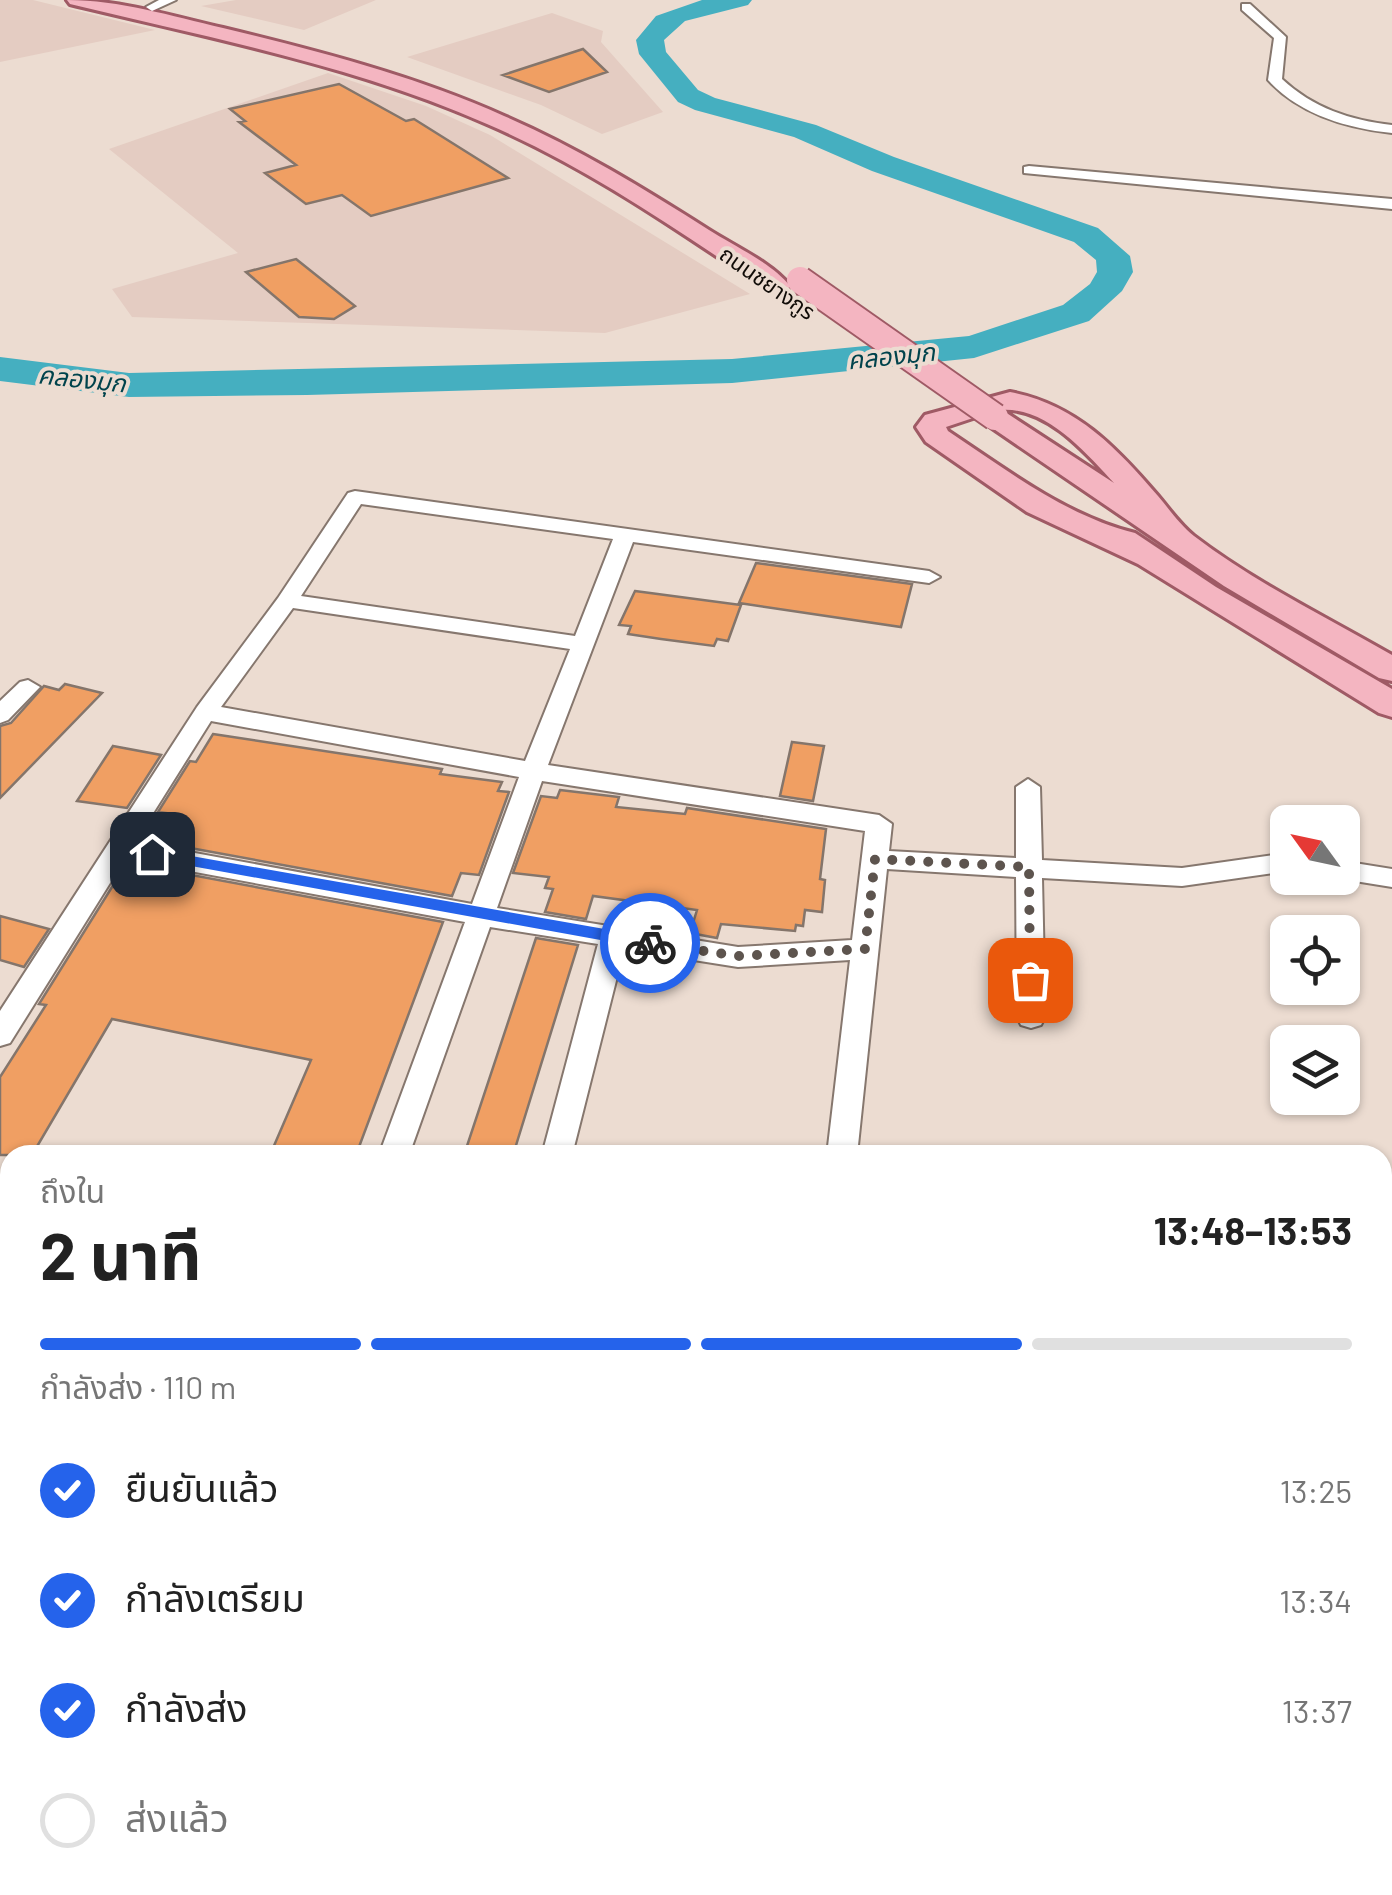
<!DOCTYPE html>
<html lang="th">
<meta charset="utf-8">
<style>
body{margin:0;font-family:Barlow,"Noto Sans Thai",sans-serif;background:#f2f2f2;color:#222;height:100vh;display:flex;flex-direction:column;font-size:38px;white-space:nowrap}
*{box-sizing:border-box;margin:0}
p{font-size:32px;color:#767676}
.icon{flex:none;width:55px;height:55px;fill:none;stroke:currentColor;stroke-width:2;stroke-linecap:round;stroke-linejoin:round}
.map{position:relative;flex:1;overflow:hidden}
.panel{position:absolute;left:0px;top:1145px;width:1392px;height:750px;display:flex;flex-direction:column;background:#fff;border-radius:30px 30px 0 0;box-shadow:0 2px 8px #0004}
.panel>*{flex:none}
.needle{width:65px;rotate:303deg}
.controls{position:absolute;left:1270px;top:805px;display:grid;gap:20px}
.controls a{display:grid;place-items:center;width:90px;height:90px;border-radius:15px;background:#fff;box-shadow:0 2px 8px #0004;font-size:50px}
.pin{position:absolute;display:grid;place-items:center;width:85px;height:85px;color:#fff;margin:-42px;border-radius:20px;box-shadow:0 5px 15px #0006}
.courier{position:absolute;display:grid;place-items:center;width:100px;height:100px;margin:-50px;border:8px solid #2563eb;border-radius:50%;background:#fff;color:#222;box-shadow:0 2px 12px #0007}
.overview em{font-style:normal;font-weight:700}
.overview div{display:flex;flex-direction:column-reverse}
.overview{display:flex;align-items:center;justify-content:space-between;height:170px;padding:0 40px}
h1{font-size:65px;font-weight:700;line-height:75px}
.bar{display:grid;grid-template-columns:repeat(4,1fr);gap:15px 10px;align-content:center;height:120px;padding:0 40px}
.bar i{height:12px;border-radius:8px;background:#e0e0e0}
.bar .selected{background:#2563eb}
.bar p{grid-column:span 4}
ol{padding:0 40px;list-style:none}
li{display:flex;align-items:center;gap:30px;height:110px}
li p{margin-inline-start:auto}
li .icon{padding:10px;border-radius:50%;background:#2563eb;color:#fff;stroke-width:4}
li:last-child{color:#767676}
li i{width:55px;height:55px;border:5px solid #e0e0e0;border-radius:50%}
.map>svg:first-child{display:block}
.commercial{fill:#e4ccc2}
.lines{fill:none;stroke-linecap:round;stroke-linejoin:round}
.river{fill:#45afc0;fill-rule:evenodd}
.building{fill:#f09f63;stroke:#84756b;stroke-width:2.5}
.minor-casing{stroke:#86776e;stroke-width:4}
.primary-casing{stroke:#9f5a65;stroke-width:6}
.minor{fill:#fff;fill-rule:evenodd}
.primary{fill:#f4b5c1;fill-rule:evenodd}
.primary-bridge-casing{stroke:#9f5a65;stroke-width:30;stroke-linecap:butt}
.primary-bridge{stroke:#f4b5c1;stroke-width:26}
.route{fill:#2563eb}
.done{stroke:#5d544e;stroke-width:10;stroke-dasharray:0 18}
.labels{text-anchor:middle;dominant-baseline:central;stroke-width:8;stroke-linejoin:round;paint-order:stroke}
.far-street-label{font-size:22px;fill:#100b07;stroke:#ecdcd1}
.far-water-label{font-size:25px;font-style:italic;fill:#00434c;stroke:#ecdcd1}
</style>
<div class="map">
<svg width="1392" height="1895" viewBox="0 0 1392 1895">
<rect width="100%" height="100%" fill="#ecdcd1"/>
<path class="commercial" d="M0 0H33L155 30 0 62Z
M236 0H376L304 30 201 6Z
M552 13 603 31 601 42 663 112 602 134 541 105 407 57Z
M328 73 426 106 490 135 750 294 605 333 132 317 112 289 238 253 109 149Z"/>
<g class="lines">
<path class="river" d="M702 0H752L748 5 685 21 664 40 666 52 698 90 715 98 816 125 894 157 1098 228 1130 256 1133 272 1122 291 1089 321 974 358 732 383 307 395 129 397 0 381V357L129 373 732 359 969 336 1063 305 1090 284 1097 272 1096 260 1074 242 872 171 794 137 695 110 678 102 639 54 636 40 656 16Z"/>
</g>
<path class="building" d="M583 49 607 72 549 92 503 75Z
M339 84 406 121 414 119 508 178 371 216 342 195 306 204 265 173 296 165 239 122 245 121 230 109Z
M296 259 355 306 334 319 299 317 246 272Z
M756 563 912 584 901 627 739 603Z
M635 591 741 605 728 641 717 639 714 646 661 639 628 634 631 626 619 625Z
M65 684 102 693 0 798V726L11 723 44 686 59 690Z
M213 734 442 769 440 774 502 782 498 791 509 792 479 875 461 873 452 896 163 843 181 815 158 812 190 761 196 762Z
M792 742 824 746 813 801 780 796Z
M113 746 161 755 127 808 77 801Z
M560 790 619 797 616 807 685 814 687 808 826 829 820 879 825 880 822 912 805 910 803 926 796 925 795 931 721 924 717 938 690 933 697 910 593 896 586 919 545 912 553 889 545 888 549 877 513 873 541 796 557 798Z
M127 863 443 922 356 1155H270L311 1060 112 1019 32 1155H0V1077L46 1005 39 1004Z
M0 916 49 929 24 967 0 960Z
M536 938 578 945 513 1155H464Z"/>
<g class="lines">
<g class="minor-casing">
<path id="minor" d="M159 0H176L152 11 146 7Z
M1242 4H1250L1286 37 1282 79C1313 108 1350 120 1392 125V133C1347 128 1300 115 1268 80L1274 38 1242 10Z
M1029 166 1392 199V209L1024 173V167Z
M355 491 929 571 940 577 929 583 633 542 548 765 879 815 892 824 889 851 1016 858V787L1028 779 1040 787 1042 860 1182 868 1288 853V871L1182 886 1042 878 1045 1017 1041 1025 1031 1028 1021 1025 1017 1017 1016 877 887 869 857 1155H827L850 960 738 967 624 949 572 1155H542L598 944 490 927 409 1155H379L465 922 125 859 10 1043 0 1046V1011L197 707 278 598 348 493ZM361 504 613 539 575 636 301 596ZM293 608 570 649 525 761 221 707ZM211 721 519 777 472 904 135 842ZM542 781 865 831 852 940 738 947 497 908Z
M28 680 40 687 8 720 0 723V701L20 682Z
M1342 861 1392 869V887L1336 878H1342Z
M828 1885H873L868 1895H823Z
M1261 1885H1305L1300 1895H1256Z
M1308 1885H1363L1368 1895H1313Z"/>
</g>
<g class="primary-casing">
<path id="primary" d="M67 0C120 0 171 16 223 28 318 51 415 76 504 116 576 147 643 188 709 230 734 246 772 263 790 286L786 291H768C678 230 587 167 487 124 353 65 210 38 70 4Z
M1010 392C1075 404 1116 447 1158 496 1169 509 1180 525 1194 536 1254 582 1326 617 1392 655V681L1379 678 1224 586 985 423 982 415 946 427 948 431C1007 470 1066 516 1135 533L1216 587 1392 689V717L1379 713 1138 564 1027 512 926 442 916 427 925 415ZM1002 410C1047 407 1086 453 1114 483Z"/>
</g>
<use href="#minor" class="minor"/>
<use href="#primary" class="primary"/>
<g class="primary-bridge-casing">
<path id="primary-bridge" d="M800 280 995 417"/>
</g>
<use href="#primary-bridge" class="primary-bridge"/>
</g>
<path class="route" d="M152 849 650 937 658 943 650 949 147 858V850Z"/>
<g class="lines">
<path class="done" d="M650 943 738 956 865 949 875 859 1029 867 1030 980"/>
</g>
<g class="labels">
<g class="far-street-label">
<text transform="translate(768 282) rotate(35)">ถนนชยางกูร</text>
</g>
<g class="far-water-label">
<text transform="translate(891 355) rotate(-6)">คลองมุก</text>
<text transform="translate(82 378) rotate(6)">คลองมุก</text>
</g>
</g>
</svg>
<div class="controls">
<a><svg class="needle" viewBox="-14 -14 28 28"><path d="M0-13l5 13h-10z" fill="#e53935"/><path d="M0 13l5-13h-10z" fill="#767676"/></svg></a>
<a><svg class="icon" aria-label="locate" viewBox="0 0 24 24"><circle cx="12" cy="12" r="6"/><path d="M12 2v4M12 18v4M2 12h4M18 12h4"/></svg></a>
<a><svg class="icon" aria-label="layers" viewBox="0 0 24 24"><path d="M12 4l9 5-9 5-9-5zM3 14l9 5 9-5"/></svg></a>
</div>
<div class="pin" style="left:1030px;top:980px;background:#ea580c"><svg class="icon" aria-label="bag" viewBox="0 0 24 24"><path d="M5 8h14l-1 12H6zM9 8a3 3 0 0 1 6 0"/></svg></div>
<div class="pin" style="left:152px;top:854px;background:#1f2937"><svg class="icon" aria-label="home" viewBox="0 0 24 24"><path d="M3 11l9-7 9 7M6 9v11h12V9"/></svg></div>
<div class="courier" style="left:650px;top:943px"><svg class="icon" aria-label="bike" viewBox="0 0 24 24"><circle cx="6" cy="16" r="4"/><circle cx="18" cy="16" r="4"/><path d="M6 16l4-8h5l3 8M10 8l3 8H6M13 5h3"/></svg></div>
<section class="panel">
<div class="overview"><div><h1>2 นาที</h1><p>ถึงใน</p></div><em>13:48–13:53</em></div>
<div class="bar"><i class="selected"></i><i class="selected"></i><i class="selected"></i><i></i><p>กำลังส่ง · 110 m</p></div>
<ol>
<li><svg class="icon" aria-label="check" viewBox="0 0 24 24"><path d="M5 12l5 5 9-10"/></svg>ยืนยันแล้ว<p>13:25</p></li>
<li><svg class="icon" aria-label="check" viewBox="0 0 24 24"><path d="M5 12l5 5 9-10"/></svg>กำลังเตรียม<p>13:34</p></li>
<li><svg class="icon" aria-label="check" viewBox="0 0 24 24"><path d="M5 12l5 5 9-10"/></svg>กำลังส่ง<p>13:37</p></li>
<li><i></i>ส่งแล้ว</li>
</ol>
</section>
</div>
